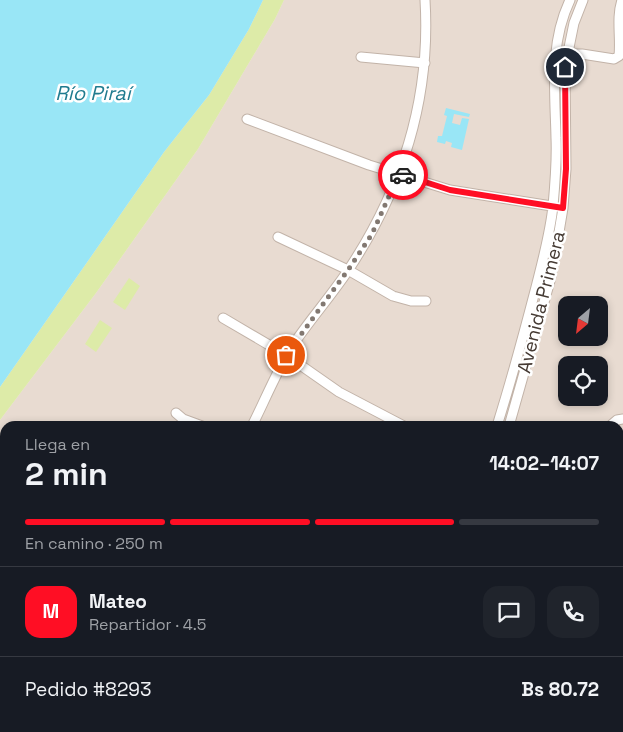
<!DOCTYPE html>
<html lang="es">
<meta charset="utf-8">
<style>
body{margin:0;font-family:"Space Grotesk",sans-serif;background:#20242c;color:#f1f3f6;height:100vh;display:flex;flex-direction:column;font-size:19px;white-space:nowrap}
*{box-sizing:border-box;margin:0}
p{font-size:16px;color:#9ea1a6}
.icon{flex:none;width:28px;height:28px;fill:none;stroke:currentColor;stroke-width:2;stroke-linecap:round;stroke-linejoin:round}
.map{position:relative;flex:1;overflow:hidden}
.sheet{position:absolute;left:0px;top:421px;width:624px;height:311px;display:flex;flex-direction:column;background:#171b24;border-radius:15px 15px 0 0;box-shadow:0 2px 8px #0003}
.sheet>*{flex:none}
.needle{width:32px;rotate:208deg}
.tools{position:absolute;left:558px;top:296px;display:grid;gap:10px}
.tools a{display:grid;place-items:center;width:50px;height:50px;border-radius:10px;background:#171b24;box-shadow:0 2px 8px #0003;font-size:25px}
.pin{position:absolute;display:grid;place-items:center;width:42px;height:42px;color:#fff;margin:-21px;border:2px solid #fff;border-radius:50%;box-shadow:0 1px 5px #0007}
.courier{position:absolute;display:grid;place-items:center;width:50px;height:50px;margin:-25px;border:4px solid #ff0e24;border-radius:50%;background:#fff;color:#222;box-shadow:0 1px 6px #0007}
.head em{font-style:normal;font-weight:700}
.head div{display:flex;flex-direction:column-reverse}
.head{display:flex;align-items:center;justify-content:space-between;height:85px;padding:0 25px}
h1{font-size:32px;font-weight:700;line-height:38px}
.bar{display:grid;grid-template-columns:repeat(4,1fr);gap:8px 5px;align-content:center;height:60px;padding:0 25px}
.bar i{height:6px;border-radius:4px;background:#363941}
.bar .current{background:#ff0e24}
.bar p{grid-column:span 4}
.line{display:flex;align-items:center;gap:12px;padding:0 25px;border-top:1px solid #363941}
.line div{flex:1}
.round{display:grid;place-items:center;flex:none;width:52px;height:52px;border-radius:15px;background:#20242c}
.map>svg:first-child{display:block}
.residential{fill:#e8dbd1;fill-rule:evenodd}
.green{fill:#ddeba8}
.water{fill:#99e6f6}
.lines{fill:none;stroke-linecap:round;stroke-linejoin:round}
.minor-casing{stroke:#c2b3a8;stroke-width:11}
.minor{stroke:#fff;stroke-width:9}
.done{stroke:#827871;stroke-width:5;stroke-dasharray:0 9}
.route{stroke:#ff0e24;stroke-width:6}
.labels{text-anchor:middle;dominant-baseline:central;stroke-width:5;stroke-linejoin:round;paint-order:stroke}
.street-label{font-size:19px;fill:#453a33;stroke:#fff}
.water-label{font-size:20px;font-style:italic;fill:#1f7b8f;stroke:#fff}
</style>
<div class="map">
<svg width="623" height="732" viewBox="0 0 623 732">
<rect width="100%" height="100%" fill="#f3eae3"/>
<path class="residential" d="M284 0H623V732H0V420L96 293 198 149 275 19ZM566 305H599V338H566ZM566 365H599V398H566ZM5 426H619V728H5Z"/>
<path class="green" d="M263 0H284L275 19 198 149 96 293 0 420V387L164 152 209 95 249 29Z
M129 278 140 286 125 310 113 302Z
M100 320 112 328 96 352 85 344Z"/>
<path class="water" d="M0 0H263L249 29 209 95 164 152 0 387Z
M446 108 470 114 469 117 454 114 452 123 460 125 462 118 469 119 462 150 451 147 452 143 446 141 445 144 437 142 438 136H442L447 116 444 115Z"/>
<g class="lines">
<g class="minor-casing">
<path id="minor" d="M568 54H582L614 59 619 56C621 37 616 18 622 0
M361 57 425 63
M247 119 369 165 450 190 558 207
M278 237 348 270 393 296 411 301H426
M223 318 286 355 339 392 404 426
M176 413 183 419 202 426
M252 426C260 410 267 394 275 378 279 370 282 362 287 354 305 325 330 298 349 269 403 187 431 99 425 0
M497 426C511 381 523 337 535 291 542 263 550 235 553 206 555 184 557 160 556 138 555 91 549 44 570 0
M509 426 550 281 557 244 563 208 566 169 565 67 574 23 583 0
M610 426 617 420 623 419
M0 563 5 565
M619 651 623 653
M0 692 5 695
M619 713 623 705
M236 728 243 732
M376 728 383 732
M61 732 64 728
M212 732 216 728
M404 732 405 728
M417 732 418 728
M508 732 510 728
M608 732 611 728"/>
</g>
<use href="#minor" class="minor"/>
</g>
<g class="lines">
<path class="done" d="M286 355 348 270 372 234 399 174 403 175"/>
<path class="route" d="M403 175 450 190 563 208 566 169 565 67"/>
</g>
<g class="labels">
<g class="street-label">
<text transform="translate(541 302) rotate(-76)">Avenida Primera</text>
</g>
<g class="water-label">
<text x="93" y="93">Río Piraí</text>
</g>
</g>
</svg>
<div class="tools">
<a><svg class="needle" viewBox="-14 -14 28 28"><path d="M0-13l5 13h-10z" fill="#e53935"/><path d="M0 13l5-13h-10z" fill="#9ea1a6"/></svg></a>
<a><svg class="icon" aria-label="locate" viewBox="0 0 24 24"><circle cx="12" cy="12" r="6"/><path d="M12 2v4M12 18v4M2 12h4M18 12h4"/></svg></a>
</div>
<div class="pin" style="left:286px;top:355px;background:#ea580c"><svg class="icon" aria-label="bag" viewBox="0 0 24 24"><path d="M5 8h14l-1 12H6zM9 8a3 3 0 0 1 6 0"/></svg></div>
<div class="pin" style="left:565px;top:67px;background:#1f2937"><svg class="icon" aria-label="home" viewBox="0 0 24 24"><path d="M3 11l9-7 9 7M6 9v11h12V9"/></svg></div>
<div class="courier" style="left:403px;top:175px"><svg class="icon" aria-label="car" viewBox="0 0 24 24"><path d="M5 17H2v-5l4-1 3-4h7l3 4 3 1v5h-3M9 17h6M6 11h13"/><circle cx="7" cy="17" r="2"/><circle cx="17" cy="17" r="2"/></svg></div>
<section class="sheet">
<div class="head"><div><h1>2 min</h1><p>Llega en</p></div><em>14:02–14:07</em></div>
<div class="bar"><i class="current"></i><i class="current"></i><i class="current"></i><i></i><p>En camino · 250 m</p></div>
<div class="line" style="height:90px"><b class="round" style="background:#ff0e24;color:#fff">M</b><div><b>Mateo</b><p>Repartidor · 4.5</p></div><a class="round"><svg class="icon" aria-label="chat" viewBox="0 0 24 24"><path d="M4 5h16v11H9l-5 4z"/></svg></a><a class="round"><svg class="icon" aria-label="phone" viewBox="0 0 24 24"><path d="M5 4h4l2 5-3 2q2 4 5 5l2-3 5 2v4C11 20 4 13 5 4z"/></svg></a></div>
<div class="line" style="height:65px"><div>Pedido #8293</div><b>Bs 80.72</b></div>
</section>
</div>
